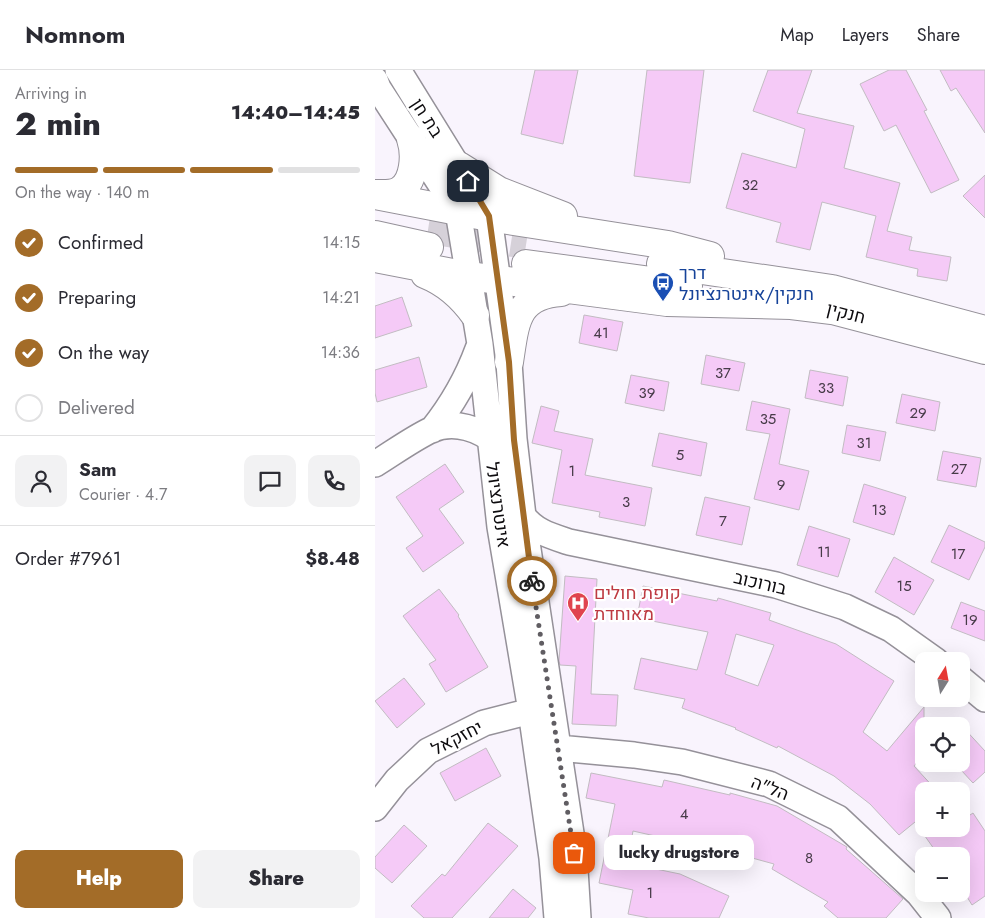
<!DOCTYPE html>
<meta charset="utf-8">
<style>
body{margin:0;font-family:Jost,Heebo,sans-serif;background:#f2f2f3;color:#2b2b33;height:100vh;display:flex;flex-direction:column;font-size:19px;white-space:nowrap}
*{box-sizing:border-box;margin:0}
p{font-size:16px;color:#7c7c81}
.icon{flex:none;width:28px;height:28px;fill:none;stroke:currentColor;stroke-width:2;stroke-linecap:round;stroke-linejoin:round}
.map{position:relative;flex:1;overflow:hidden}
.panel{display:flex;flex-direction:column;background:#fff;width:375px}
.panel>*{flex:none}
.needle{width:32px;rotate:11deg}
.controls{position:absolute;left:540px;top:582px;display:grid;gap:10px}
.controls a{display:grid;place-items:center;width:55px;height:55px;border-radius:10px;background:#fff;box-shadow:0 5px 20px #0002;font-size:25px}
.pin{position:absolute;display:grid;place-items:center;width:42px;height:42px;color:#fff;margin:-21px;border-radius:10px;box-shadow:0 2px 8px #0006}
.courier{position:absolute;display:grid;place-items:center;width:50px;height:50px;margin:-25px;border:4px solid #a36c28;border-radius:50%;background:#fff;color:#222;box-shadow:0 1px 6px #0007}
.bubble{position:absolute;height:35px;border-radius:10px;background:#fff;box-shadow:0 5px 20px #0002;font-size:16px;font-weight:800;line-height:35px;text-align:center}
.summary em{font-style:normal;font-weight:800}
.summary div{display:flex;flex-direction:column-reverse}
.summary{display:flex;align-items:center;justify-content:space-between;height:85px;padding:0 15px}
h1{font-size:32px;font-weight:800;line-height:38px}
.bar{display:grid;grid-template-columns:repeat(4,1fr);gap:8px 5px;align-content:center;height:60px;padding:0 15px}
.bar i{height:6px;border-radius:4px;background:#e1e1e2}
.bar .on{background:#a36c28}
.bar p{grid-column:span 4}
.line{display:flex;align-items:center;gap:12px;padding:0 15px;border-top:1px solid #e1e1e2}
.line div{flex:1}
.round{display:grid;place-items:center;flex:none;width:52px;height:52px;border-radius:10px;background:#f2f2f3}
ol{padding:0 15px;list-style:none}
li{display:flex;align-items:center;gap:15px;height:55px}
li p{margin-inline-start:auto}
li .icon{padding:5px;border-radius:50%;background:#a36c28;color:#fff;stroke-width:4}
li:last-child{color:#7c7c81}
li i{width:28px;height:28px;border:2px solid #e1e1e2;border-radius:50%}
.cta{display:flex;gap:10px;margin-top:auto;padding:10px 15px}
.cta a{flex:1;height:58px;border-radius:10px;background:#a36c28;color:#fff;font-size:20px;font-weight:800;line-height:58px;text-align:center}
.cta a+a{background:#f2f2f3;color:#2b2b33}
header{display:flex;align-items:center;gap:30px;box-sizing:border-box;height:70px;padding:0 25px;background:#fff;border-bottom:1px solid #e1e1e2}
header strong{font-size:24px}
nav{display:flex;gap:28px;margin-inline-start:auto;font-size:18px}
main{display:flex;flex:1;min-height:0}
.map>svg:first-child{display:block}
.building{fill:#f5caf7;stroke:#c2bcc2;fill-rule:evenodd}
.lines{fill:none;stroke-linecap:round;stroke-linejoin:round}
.major-tunnel{stroke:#d6d1d9;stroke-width:28;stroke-dasharray:28 14;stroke-linecap:butt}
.minor-casing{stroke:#959199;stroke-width:28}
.major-casing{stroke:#959199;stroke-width:30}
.minor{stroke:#fff;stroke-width:25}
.major{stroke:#fff;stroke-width:28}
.done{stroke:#605d62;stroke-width:5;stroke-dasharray:0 9}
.route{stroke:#a36c28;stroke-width:6}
.labels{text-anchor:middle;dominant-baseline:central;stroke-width:4.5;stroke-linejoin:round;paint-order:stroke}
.number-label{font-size:15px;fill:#473b48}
.street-label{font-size:18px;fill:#0d0b0e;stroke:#fff}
.transit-label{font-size:18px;fill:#164399;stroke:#fff;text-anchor:start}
.health-label{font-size:18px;fill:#be3a42;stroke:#fff;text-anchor:start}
</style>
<header>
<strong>Nomnom</strong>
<nav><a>Map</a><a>Layers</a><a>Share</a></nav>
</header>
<main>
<section class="panel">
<div class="summary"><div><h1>2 min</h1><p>Arriving in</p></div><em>14:40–14:45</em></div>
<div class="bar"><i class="on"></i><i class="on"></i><i class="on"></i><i></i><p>On the way · 140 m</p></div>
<ol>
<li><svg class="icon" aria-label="check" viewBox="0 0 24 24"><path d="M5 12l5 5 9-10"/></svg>Confirmed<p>14:15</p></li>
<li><svg class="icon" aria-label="check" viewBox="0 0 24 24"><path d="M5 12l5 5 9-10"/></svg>Preparing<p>14:21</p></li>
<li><svg class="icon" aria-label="check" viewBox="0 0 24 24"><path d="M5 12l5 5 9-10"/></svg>On the way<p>14:36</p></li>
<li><i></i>Delivered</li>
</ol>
<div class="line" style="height:90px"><a class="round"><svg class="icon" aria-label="person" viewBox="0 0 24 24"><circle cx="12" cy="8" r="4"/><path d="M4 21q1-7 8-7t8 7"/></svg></a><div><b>Sam</b><p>Courier · 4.7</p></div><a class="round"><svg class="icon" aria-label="chat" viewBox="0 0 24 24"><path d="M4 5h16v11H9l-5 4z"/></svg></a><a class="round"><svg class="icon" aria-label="phone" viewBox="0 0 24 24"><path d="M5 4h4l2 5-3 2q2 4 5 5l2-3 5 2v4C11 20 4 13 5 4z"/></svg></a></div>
<div class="line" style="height:65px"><div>Order #7961</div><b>$8.48</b></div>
<div class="cta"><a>Help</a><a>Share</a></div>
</section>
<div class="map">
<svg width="610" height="848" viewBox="0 0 610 848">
<rect width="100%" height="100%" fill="#f9f4fd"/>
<path class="building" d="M160 0H203L188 74 146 64Z
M272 0H329L315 113 259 106Z
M393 0H437L422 43 479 56 469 98 525 113 512 161 537 167 534 180 576 187 572 211 542 206 543 199 491 187 501 146 447 132 435 180 401 172 406 153 351 138 367 83 421 98 430 59 378 41Z
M514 0H531L552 40 549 41 584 110 556 123 521 55 509 61 485 14Z
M565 0H610V63L581 18 576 21Z
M610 105V148L588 126Z
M27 227 37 256 0 268V236Z
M209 245 248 252 242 281 204 273Z
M331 285 370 293 364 321 326 314Z
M44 287 52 317 2 332 0 323V300Z
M435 300 473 307 468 336 430 328Z
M256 305 294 312 289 341 250 333Z
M527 324 565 332 560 361 521 353Z
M377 331 415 339 404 394 434 401 424 440 379 429 395 364 371 360Z
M166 336 184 341 179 361 218 369 210 405 277 418 270 456 224 447 225 442 177 433 187 380 157 373Z
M472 355 511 362 505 391 467 383Z
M284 363 332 373 326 406 277 396Z
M568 381 606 388 601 417 562 410Z
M70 394 89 422 64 439 89 473 48 502 31 478 48 466 21 427Z
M489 414 531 427 519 465 478 452Z
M330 427 375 437 367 475 321 465Z
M574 455 610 472V477L594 510 556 492Z
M434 456 475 469 463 507 422 495Z
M519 487 559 510 539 545 500 522Z
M190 506 222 509 216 624 243 625 241 656 197 654 201 596 185 595 184 591Z
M268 516 342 531 343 528 396 543 394 550 461 574 519 611 488 662 512 681 549 637V684L539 696 562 721H549V759H586V751L598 743 610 761V826L597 835 586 817V786H564L540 752 524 765 495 734 459 706 403 676 402 678 360 659 361 658 307 638 310 629 259 619 266 588 322 600 333 562 262 548ZM361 564 399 575 383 616 350 604Z
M64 519 84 545 83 546 113 597 71 622 54 594 61 590 28 546Z
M586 532 610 541V571L576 558Z
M29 608 50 634 22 658 0 631Z
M586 655 610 681V702L598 713 586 700Z
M111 678 126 706 80 731 65 703Z
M216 703 287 717 289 710 355 725V723L402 736 472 777 471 779 528 829 511 848H463L449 836 453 832 397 799 399 794 330 775 329 777 258 761 252 793 305 804 354 826 344 848H274L253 844 258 820 224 813 240 734 211 728Z
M113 753 143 776 77 848H49L36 836 67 804 70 806Z
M29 755 52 776 17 813 0 798V787Z
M138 819 161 838 153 848H114Z"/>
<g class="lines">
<path class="major-tunnel" d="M53 160 151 175"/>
<g class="minor-casing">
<path id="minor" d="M23 0 114 147 134 292 139 369 148 446 199 783 203 848
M0 10 3 18 83 141 105 274 125 457 156 641 177 788 182 848
M57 360C77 335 92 309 103 279
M0 394C18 383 37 369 56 360 78 350 107 358 123 376
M148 446C160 462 176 466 194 472L401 515 470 537 516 559 561 591
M586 609 610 629
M183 678 259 685 307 692 394 714 463 748 544 824 563 848
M0 738 22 710 53 681 109 653 156 641"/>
</g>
<g class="major-casing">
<path id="major" d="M84 96 124 121 188 146
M1 124C8 124 17 125 24 121 40 112 41 84 36 69
M0 125 114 147 293 175 335 186
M0 165 54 177
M0 188 93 206 292 232 416 235 465 241
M151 194 313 216
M286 194 457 219 610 260
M50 204C70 212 88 228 100 245
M446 237 610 280
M134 292C140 254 140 225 186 222"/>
</g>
<use href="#minor" class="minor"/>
<use href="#major" class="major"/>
</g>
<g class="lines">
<path class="done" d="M157 511 199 783"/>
<path class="route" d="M93 111 114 146 134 292 139 370 157 511"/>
</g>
<defs>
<g id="bus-pin" transform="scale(1.125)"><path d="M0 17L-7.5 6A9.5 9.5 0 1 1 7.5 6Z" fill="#1a4fb4" stroke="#fff"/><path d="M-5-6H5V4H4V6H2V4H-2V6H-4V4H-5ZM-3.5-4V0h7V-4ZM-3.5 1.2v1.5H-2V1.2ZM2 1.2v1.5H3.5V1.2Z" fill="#fff"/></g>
<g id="hospital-pin" transform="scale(1.125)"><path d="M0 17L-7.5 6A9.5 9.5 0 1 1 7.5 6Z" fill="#e0444e" stroke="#fff"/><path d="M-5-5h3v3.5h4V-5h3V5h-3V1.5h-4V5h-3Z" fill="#fff"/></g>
</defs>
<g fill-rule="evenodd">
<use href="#bus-pin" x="288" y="213"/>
<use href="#hospital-pin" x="203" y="533"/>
</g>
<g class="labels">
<g class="number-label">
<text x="375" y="115">32</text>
<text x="226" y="263">41</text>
<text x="348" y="303">37</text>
<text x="451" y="318">33</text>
<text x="272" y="323">39</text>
<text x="543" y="343">29</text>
<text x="393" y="349">35</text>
<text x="489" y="373">31</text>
<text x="305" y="385">5</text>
<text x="584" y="399">27</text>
<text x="197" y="401">1</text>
<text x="406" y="415">9</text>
<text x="251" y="432">3</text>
<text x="504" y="440">13</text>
<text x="348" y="451">7</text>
<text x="449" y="482">11</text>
<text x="583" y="484">17</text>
<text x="529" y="516">15</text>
<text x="595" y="550">19</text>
<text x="309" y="744">4</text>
<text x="434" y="788">8</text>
<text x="275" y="823">1</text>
</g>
<g class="street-label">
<text transform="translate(52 48) rotate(57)">בת חן</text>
<text transform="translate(471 243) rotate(14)">חנקין</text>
<text transform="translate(123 435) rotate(82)">אינטרנציונל</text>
<text transform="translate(385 513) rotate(13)">בורוכוב</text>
<text transform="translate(82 668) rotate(-27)">יחזקאל</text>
<text transform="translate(395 718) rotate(21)">הל"ה</text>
</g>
<g class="transit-label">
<text x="304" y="203">דרך<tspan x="304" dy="21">חנקין/אינטרנציונל</tspan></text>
</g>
<g class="health-label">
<text x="219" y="523">קופת חולים<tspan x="219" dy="21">מאוחדת</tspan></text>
</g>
</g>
</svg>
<div class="controls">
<a><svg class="needle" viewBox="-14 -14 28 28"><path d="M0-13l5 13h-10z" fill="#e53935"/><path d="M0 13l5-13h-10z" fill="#7c7c81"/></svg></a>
<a><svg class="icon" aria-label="locate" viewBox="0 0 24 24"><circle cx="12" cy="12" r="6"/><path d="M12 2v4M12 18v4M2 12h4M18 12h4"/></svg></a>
<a>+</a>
<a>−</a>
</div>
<div class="pin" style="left:199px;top:783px;background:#ea580c"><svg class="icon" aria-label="bag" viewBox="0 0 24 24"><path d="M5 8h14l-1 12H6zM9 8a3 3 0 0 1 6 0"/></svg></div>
<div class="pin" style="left:93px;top:111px;background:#1f2937"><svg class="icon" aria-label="home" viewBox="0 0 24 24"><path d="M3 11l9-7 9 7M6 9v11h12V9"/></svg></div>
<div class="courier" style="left:157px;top:511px"><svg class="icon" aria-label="bike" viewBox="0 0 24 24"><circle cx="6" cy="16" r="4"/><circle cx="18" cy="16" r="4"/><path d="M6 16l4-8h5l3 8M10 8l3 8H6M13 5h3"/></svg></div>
<div class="bubble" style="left:229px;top:765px;width:150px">lucky drugstore</div>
</div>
</main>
